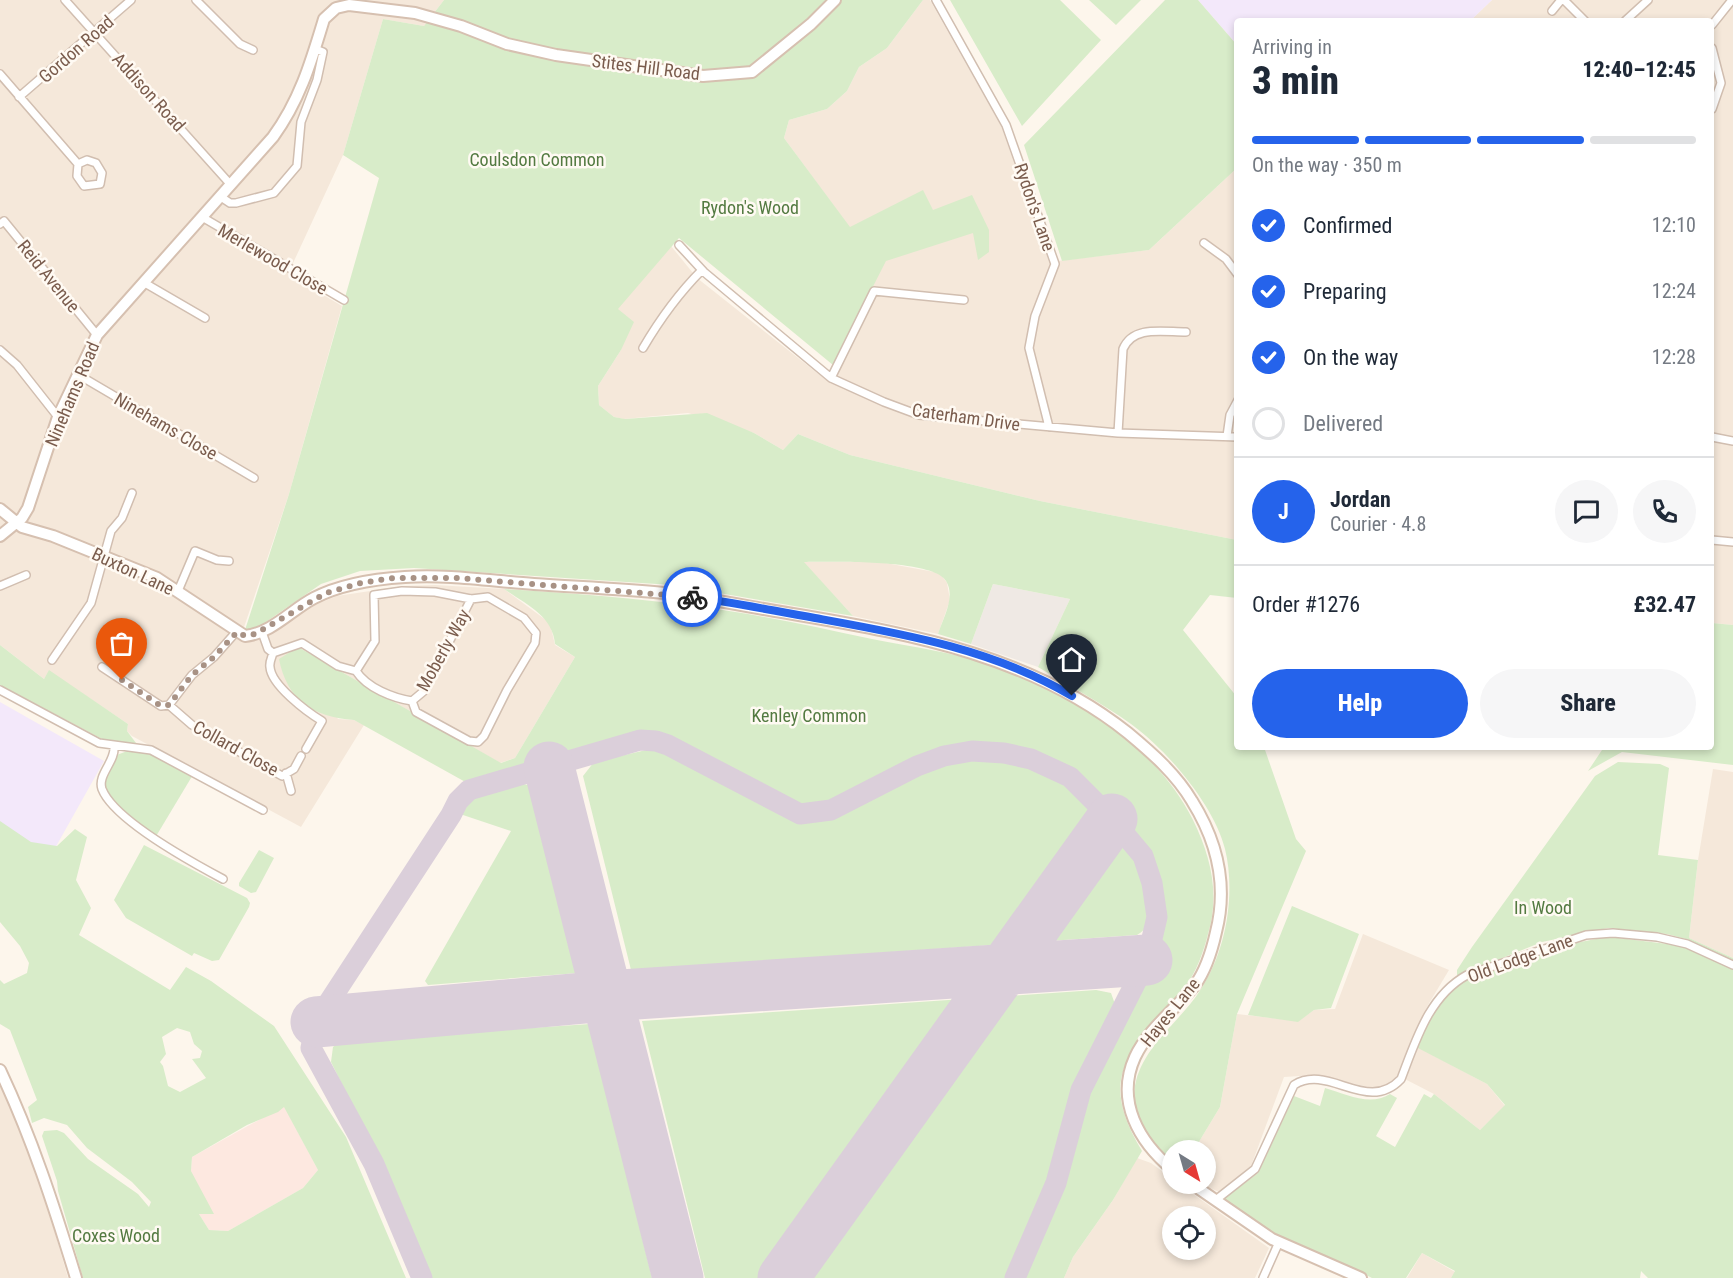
<!DOCTYPE html>
<meta charset="utf-8">
<style>
body{margin:0;font-family:"Roboto Condensed",sans-serif;background:#f6f6f7;color:#1f2937;height:100vh;display:flex;flex-direction:column;font-size:22px;white-space:nowrap}
*{box-sizing:border-box;margin:0}
p{font-size:20px;color:#747a83}
.icon{flex:none;width:33px;height:33px;fill:none;stroke:currentColor;stroke-width:2;stroke-linecap:round;stroke-linejoin:round}
.map{position:relative;flex:1;overflow:hidden}
.panel{position:absolute;left:1234px;top:18px;width:480px;height:732px;display:flex;flex-direction:column;background:#fff;border-radius:6px;box-shadow:0 3px 9px #0003}
.panel>*{flex:none}
.needle{width:39px;rotate:143deg}
.buttons{position:absolute;left:1162px;top:1140px;display:grid;gap:12px}
.buttons a{display:grid;place-items:center;width:54px;height:54px;border-radius:50%;background:#fff;box-shadow:0 3px 9px #0003;font-size:30px}
.pin{position:absolute;display:grid;place-items:center;width:51px;height:51px;color:#fff;margin:-62px -26px;border-radius:50% 50% 50% 0;rotate:-45deg;box-shadow:0 0 6px #0007}
.pin .icon{rotate:45deg}
.courier{position:absolute;display:grid;place-items:center;width:60px;height:60px;margin:-30px;border:4px solid #2563eb;border-radius:50%;background:#fff;color:#222;box-shadow:0 2px 8px #0007}
.overview em{font-style:normal;font-weight:800}
.overview div{display:flex;flex-direction:column-reverse}
.overview{display:flex;align-items:center;justify-content:space-between;height:102px;padding:0 18px}
h1{font-size:39px;font-weight:800;line-height:45px}
.bar{display:grid;grid-template-columns:repeat(4,1fr);gap:9px 6px;align-content:center;height:72px;padding:0 18px}
.bar i{height:8px;border-radius:4px;background:#e0e1e3}
.bar .on{background:#2563eb}
.bar p{grid-column:span 4}
.line{display:flex;align-items:center;gap:15px;padding:0 18px;border-top:2px solid #e0e1e3}
.line div{flex:1}
.round{display:grid;place-items:center;flex:none;width:63px;height:63px;border-radius:32px;background:#f6f6f7}
ol{padding:0 18px;list-style:none}
li{display:flex;align-items:center;gap:18px;height:66px}
li p{margin-inline-start:auto}
li .icon{padding:6px;border-radius:50%;background:#2563eb;color:#fff;stroke-width:4}
li:last-child{color:#747a83}
li i{width:33px;height:33px;border:3px solid #e0e1e3;border-radius:50%}
.action{display:flex;gap:12px;margin-top:auto;padding:12px 18px}
.action a{flex:1;height:69px;border-radius:36px;background:#2563eb;color:#fff;font-size:24px;font-weight:800;line-height:69px;text-align:center}
.action a+a{background:#f6f6f7;color:#1f2937}
.map>svg:first-child{display:block}
.residential{fill:#f5e8da;fill-rule:evenodd}
.commercial{fill:#fde8e0}
.industrial{fill:#efe9e4}
.education{fill:#f3e8fa}
.green{fill:#d8ecc9;fill-rule:evenodd}
.lines{fill:none;stroke-linecap:round;stroke-linejoin:round}
.taxiway{stroke:#dbcfda;stroke-width:21}
.runway{stroke:#dbcfda;stroke-width:51}
.street-casing{stroke:#d1beb0;stroke-width:10}
.secondary-casing{stroke:#d6c0b0;stroke-width:14}
.street{stroke:#fff;stroke-width:7}
.secondary{stroke:#fff;stroke-width:10}
.done{stroke:#a89285;stroke-width:6;stroke-dasharray:0 10.8}
.route{stroke:#2563eb;stroke-width:8}
.labels{text-anchor:middle;dominant-baseline:central;stroke-width:5;stroke-linejoin:round;paint-order:stroke}
.street-label{font-size:18px;fill:#7a5c4d;stroke:#fffaf3}
.park-label{font-size:18px;fill:#537a41;stroke:#fffaf3}
</style>
<div class="map">
<svg width="1733" height="1278" viewBox="0 0 1733 1278">
<rect width="100%" height="100%" fill="#fdf6ec"/>
<path class="residential" d="M0 0H444L424 26 383 19 343 155 288 274 342 306 289 494 240 639 250 642 261 639 317 604 337 596 403 586 435 585 504 589 550 623 555 645 575 657 515 758 500 763 298 647 338 719 354 720 364 725 301 827 132 736 127 731 128 724 49 671 44 679 0 645Z
M923 0H930L1001 126 1049 262 1149 250 1237 168V540L1040 501 850 455 798 434 783 450 754 433 688 413 624 419 614 417 599 405 598 386 621 350 617 309 671 246 697 278 826 380 885 261 850 228 784 138 789 120 827 109 847 91 859 67 887 48Z
M1492 0H1733V625L1712 623V21H1470Z
M803 562H880L940 573 947 583 950 600 938 634 853 616Z
M1713 769 1733 772V958L1689 938 1698 860Z
M1363 934 1449 970 1428 1005 1410 1043 1487 1084 1505 1106 1480 1130 1434 1094 1399 1076 1381 1090 1316 1075 1284 1077 1251 1166 1219 1192 1201 1184H1206V1150H1194L1220 1107 1237 1014 1298 1021 1314 1010 1335 1009Z
M0 1084 32 1153 68 1278H0Z
M1137 1158 1151 1163 1173 1179V1184H1179L1269 1248 1255 1278H1064L1073 1257 1113 1200ZM1173 1216H1206V1250H1173Z
M1422 1253 1455 1272 1451 1278H1407Z"/>
<path class="commercial" d="M284 1106 318 1170 303 1188 228 1231 209 1230 199 1214 191 1171 192 1157Z"/>
<path class="industrial" d="M993 584 1070 599 1038 667 971 644Z"/>
<path class="education" d="M1198 0H1492L1470 21H1238L1237 45Z
M0 702 104 761 31 891 0 864Z"/>
<path class="green" d="M444 0H923L887 48 859 67 847 91 827 109 789 120 784 138 850 227 923 190 933 210 972 195 989 230V252L978 260 973 233 886 261 833 365 679 238 618 309 634 322 621 350 598 386 599 405 614 417 625 419 707 413 754 433 783 450 798 434 850 455 1040 501 1237 540V598L1210 595 1183 630 1237 697 1238 747H1264L1296 839 1306 851 1237 1014 1220 1107 1194 1150H1173V1163C1151 1146 1128 1111 1136 1081 1146 1043 1181 1021 1201 989 1226 951 1236 894 1225 849 1214 805 1167 750 1131 724 1102 703 1069 686 1038 667L1070 599 993 584 971 644 938 634C943 618 956 597 946 581 933 559 830 562 804 562L853 616 672 585 414 568 360 571 321 584 263 624 252 630H245L289 494 379 178 343 155 383 19 424 26Z
M950 0H1060L1101 40 1022 126Z
M1089 0H1141L1116 25Z
M1165 0H1198L1237 45V168L1149 250 1062 261 1024 145Z
M504 589C570 593 635 598 700 607 758 614 815 627 872 639 912 647 966 654 1003 670 1079 700 1156 746 1193 820 1211 857 1220 894 1208 934 1204 951 1196 972 1186 986 1140 1047 1091 1067 1142 1151L1113 1200 1073 1257 1064 1278H1021L1060 1186 1085 1093 1148 975 1157 946 1162 918 1157 884 1147 853 1088 786 1073 773 1051 761 1005 749 973 747 942 752 915 761 830 805 798 808 657 736H639L469 784 354 720C313 717 287 700 279 659L298 647 501 763 515 758 575 657 555 644C553 616 526 604 504 589Z
M1712 623 1733 625V765L1622 752 1588 771 1604 747H1712Z
M0 645 44 679 49 670 128 724 127 731 139 747 194 773 155 838 131 821 101 788 114 756 138 747 104 740 0 685Z
M655 748C690 764 725 784 759 802 770 808 784 819 796 821 820 825 844 812 864 801 941 762 1006 729 1081 796 1094 808 1132 846 1138 861 1146 882 1162 922 1137 935L631 970 583 776 594 762Z
M1618 762 1660 764 1669 768 1658 855 1698 860 1689 938 1733 958V962L1686 939 1667 934 1608 928 1542 942 1457 976V970L1472 947 1595 776Z
M514 782 528 785 534 793 578 973 428 985 425 981 511 831 460 814 470 796Z
M0 821 31 842 57 846 75 829 87 837 76 880 91 908 79 935 170 990 186 967 211 981 274 1026 346 1137 406 1278H83L58 1191 57 1181 42 1136 44 1131 57 1130 64 1133 88 1159 138 1194 149 1207 151 1202 132 1182 87 1148 67 1125 44 1118 32 1123 28 1107 37 1100 10 1030 0 1024V980L4 984 27 973 29 963 20 946 0 922ZM177 1028 190 1032 194 1044 202 1051 200 1058 192 1059 206 1078 180 1092 168 1086 163 1066 160 1062 166 1054 162 1037ZM284 1107 318 1170 303 1188 228 1231 209 1230 199 1214H214L191 1171 192 1157 247 1125 278 1112Z
M144 845 247 898 250 903 249 907 219 960 212 961 194 953 192 956 126 918 114 900Z
M259 850 274 858 256 892 251 893 239 886V883Z
M1292 906 1359 934 1331 1008 1314 1010 1298 1022 1248 1015Z
M1610 937 1684 946 1733 969V1278H1648L1641 1271 1640 1278H1451L1455 1271 1422 1253 1406 1278H1372L1345 1264 1281 1239 1224 1199 1258 1173 1294 1096 1320 1106 1325 1088C1346 1094 1370 1107 1390 1094L1397 1098 1376 1136 1395 1147 1424 1094 1431 1098 1434 1094 1480 1130 1505 1105 1487 1084 1416 1047C1426 1026 1435 1004 1453 989 1480 965 1574 941 1610 937Z
M1096 990 1111 993 1116 1007 1074 1087 1048 1185 1008 1278H705L642 1021Z
M590 1024 652 1278H428L365 1131 331 1062 333 1047 340 1041Z"/>
<g class="lines">
<path class="taxiway" d="M422 1278 374 1164 311 1048 316 1022 451 815 458 801 469 790 640 740 656 741 668 745 800 814 831 810 917 766 944 756 972 751 1004 753 1031 759 1070 777 1112 819 1143 856 1152 883 1157 917 1147 960 1081 1090 1056 1183 1015 1278"/>
<path class="runway" d="M549 767 678 1278
M316 1022 606 996 1147 960
M783 1278 1112 819"/>
<g class="street-casing">
<path id="street" d="M65 0 231 185
M196 0 240 44 253 50
M936 0 1006 125 1055 264 1035 316 1029 348 1049 427
M1564 0 1585 21
M1552 11 1561 0
M1625 21 1648 0
M1712 25 1732 0
M1712 48 1721 83 1712 109
M0 74 78 164 77 176 84 186 100 184 102 173 96 163 87 160 78 164
M19 97 131 0
M221 197 230 203H236L274 193 297 166 301 122 317 80 323 52 315 49
M202 217 344 300
M0 224 4 221 97 335
M1204 243 1226 259 1238 275
M679 245 704 272 831 378 884 402 919 415 1118 433 1238 437
M143 282 205 318
M643 348C660 319 678 294 702 270
M0 350 17 365 58 417
M77 374 254 478
M831 378 874 291 964 300
M1118 433 1123 349C1133 325 1163 332 1186 332
M1227 436 1230 415 1238 400
M1712 437 1733 441
M1712 540 1733 542
M0 586 26 575
M178 591 195 551 217 560 229 561
M262 632 268 649 273 653 302 643 338 666 356 671C367 688 393 698 412 701L416 712 469 741 478 742 484 736 507 690 535 643 536 633 524 618 488 597 471 599 435 592 402 591 374 595 375 641 356 671
M273 653C272 657 269 662 270 667 271 685 307 712 322 721L306 749
M52 660 91 603 111 531 122 518 132 493
M102 667 161 706 169 705 192 675 214 657 237 631
M0 690 99 743 151 750 263 810
M412 701 424 691 471 599
M169 705 192 725 282 776 294 769 301 756
M114 746C116 761 97 775 102 789 114 820 193 863 223 879
M286 773 291 791
M1217 1199 1255 1169 1294 1085C1329 1063 1367 1115 1401 1079 1416 1040 1429 996 1467 975L1586 935 1613 933 1657 937 1687 944 1733 965
M1263 1278 1279 1242"/>
</g>
<g class="secondary-casing">
<path id="secondary" d="M0 509 22 527 53 536 157 578 245 636C272 633 291 610 314 598 341 584 374 579 405 577 448 574 491 581 534 584 577 587 621 589 664 593 709 598 754 608 799 615 916 635 1033 657 1128 733 1152 753 1176 774 1192 801 1217 841 1228 885 1216 932 1212 950 1206 970 1195 985 1176 1009 1148 1029 1135 1057 1115 1101 1139 1142 1173 1170
M0 536 22 518 28 508 58 417 97 335 273 137C300 100 311 62 324 19L336 8 349 5 415 13 461 26 507 44 556 55 703 76 752 72 811 24 835 0
M0 1070C32 1138 54 1206 76 1278
M1192 1184 1272 1239 1361 1278"/>
</g>
<use href="#street" class="street"/>
<use href="#secondary" class="secondary"/>
</g>
<g class="lines">
<path class="done" d="M122 680 161 706 169 705 192 675 214 657 237 632 245 636 255 634 326 593 361 583 393 578H457L692 597"/>
<path class="route" d="M692 597C733 602 774 611 815 618 904 634 993 649 1072 696"/>
</g>
<g class="labels">
<g class="street-label">
<text transform="translate(76 49) rotate(-41)">Gordon Road</text>
<text transform="translate(646 67) rotate(7)">Stites Hill Road</text>
<text transform="translate(149 92) rotate(48)">Addison Road</text>
<text transform="translate(1035 207) rotate(71)">Rydon's Lane</text>
<text transform="translate(273 259) rotate(30)">Merlewood Close</text>
<text transform="translate(49 276) rotate(51)">Reid Avenue</text>
<text transform="translate(72 394) rotate(-67)">Ninehams Road</text>
<text transform="translate(966 417) rotate(8)">Caterham Drive</text>
<text transform="translate(166 426) rotate(30)">Ninehams Close</text>
<text transform="translate(133 571) rotate(25)">Buxton Lane</text>
<text transform="translate(443 650) rotate(-61)">Moberly Way</text>
<text transform="translate(236 748) rotate(29)">Collard Close</text>
<text transform="translate(1520 958) rotate(-20)">Old Lodge Lane</text>
<text transform="translate(1170 1012) rotate(-51)">Hayes Lane</text>
</g>
<g class="park-label">
<text x="537" y="159">Coulsdon Common</text>
<text x="750" y="207">Rydon's Wood</text>
<text x="809" y="715">Kenley Common</text>
<text x="1543" y="907">In Wood</text>
<text x="116" y="1235">Coxes Wood</text>
</g>
</g>
</svg>
<div class="buttons">
<a><svg class="needle" viewBox="-14 -14 28 28"><path d="M0-13l5 13h-10z" fill="#e53935"/><path d="M0 13l5-13h-10z" fill="#747a83"/></svg></a>
<a><svg class="icon" aria-label="locate" viewBox="0 0 24 24"><circle cx="12" cy="12" r="6"/><path d="M12 2v4M12 18v4M2 12h4M18 12h4"/></svg></a>
</div>
<div class="pin" style="left:122px;top:680px;background:#ea580c"><svg class="icon" aria-label="bag" viewBox="0 0 24 24"><path d="M5 8h14l-1 12H6zM9 8a3 3 0 0 1 6 0"/></svg></div>
<div class="pin" style="left:1072px;top:696px;background:#1f2937"><svg class="icon" aria-label="home" viewBox="0 0 24 24"><path d="M3 11l9-7 9 7M6 9v11h12V9"/></svg></div>
<div class="courier" style="left:692px;top:597px"><svg class="icon" aria-label="bike" viewBox="0 0 24 24"><circle cx="6" cy="16" r="4"/><circle cx="18" cy="16" r="4"/><path d="M6 16l4-8h5l3 8M10 8l3 8H6M13 5h3"/></svg></div>
<section class="panel">
<div class="overview"><div><h1>3 min</h1><p>Arriving in</p></div><em>12:40–12:45</em></div>
<div class="bar"><i class="on"></i><i class="on"></i><i class="on"></i><i></i><p>On the way · 350 m</p></div>
<ol>
<li><svg class="icon" aria-label="check" viewBox="0 0 24 24"><path d="M5 12l5 5 9-10"/></svg>Confirmed<p>12:10</p></li>
<li><svg class="icon" aria-label="check" viewBox="0 0 24 24"><path d="M5 12l5 5 9-10"/></svg>Preparing<p>12:24</p></li>
<li><svg class="icon" aria-label="check" viewBox="0 0 24 24"><path d="M5 12l5 5 9-10"/></svg>On the way<p>12:28</p></li>
<li><i></i>Delivered</li>
</ol>
<div class="line" style="height:108px"><b class="round" style="background:#2563eb;color:#fff">J</b><div><b>Jordan</b><p>Courier · 4.8</p></div><a class="round"><svg class="icon" aria-label="chat" viewBox="0 0 24 24"><path d="M4 5h16v11H9l-5 4z"/></svg></a><a class="round"><svg class="icon" aria-label="phone" viewBox="0 0 24 24"><path d="M5 4h4l2 5-3 2q2 4 5 5l2-3 5 2v4C11 20 4 13 5 4z"/></svg></a></div>
<div class="line" style="height:78px"><div>Order #1276</div><b>£32.47</b></div>
<div class="action"><a>Help</a><a>Share</a></div>
</section>
</div>
